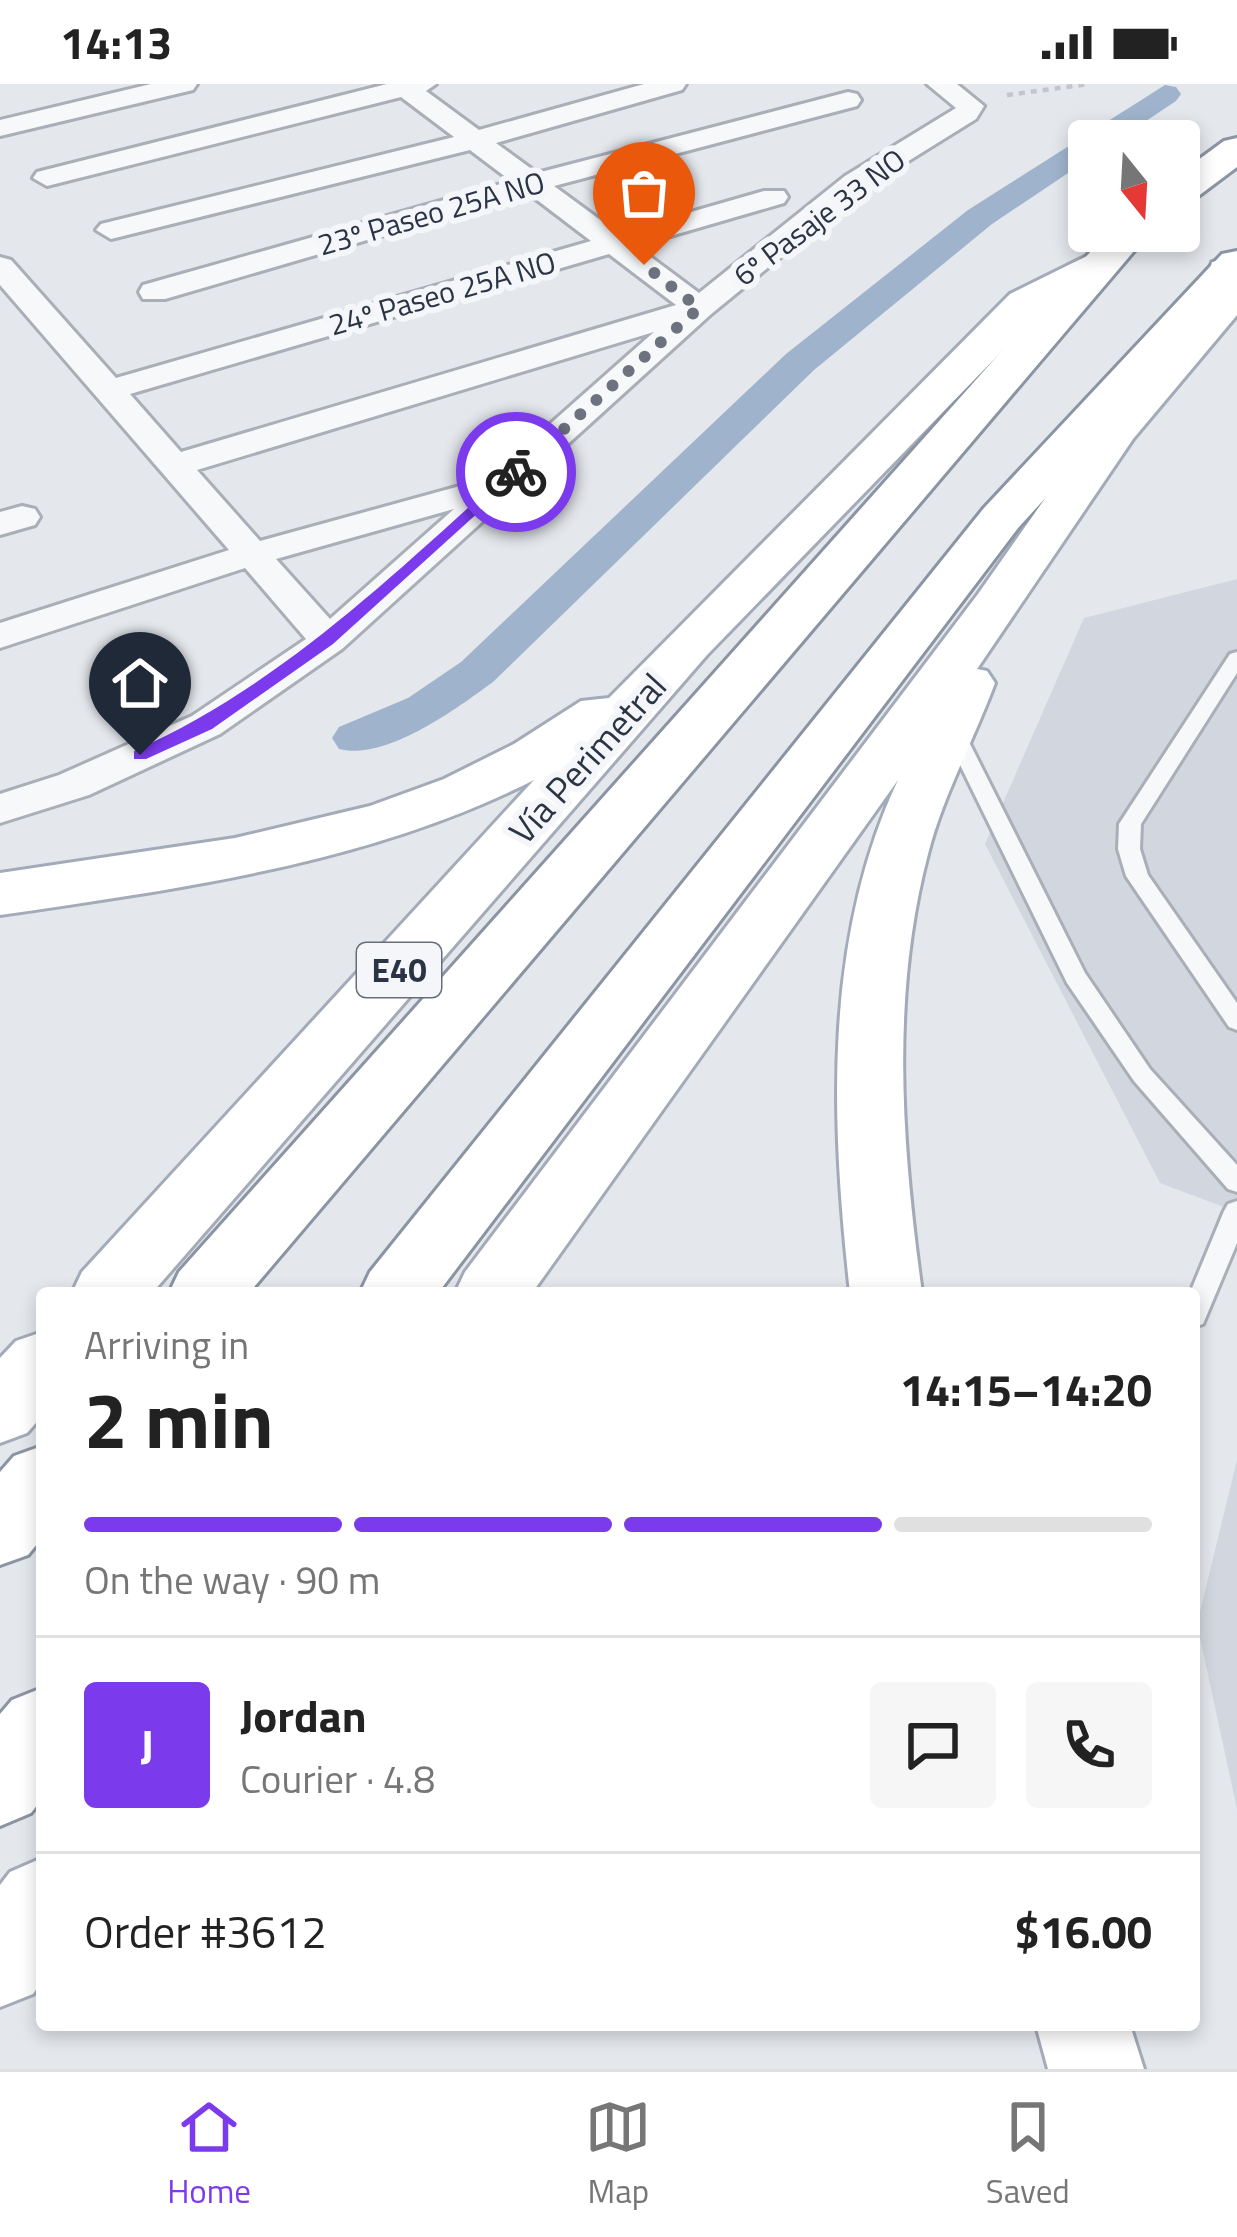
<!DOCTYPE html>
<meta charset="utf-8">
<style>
body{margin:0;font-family:"Titillium Web",sans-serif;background:#f6f6f6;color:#222;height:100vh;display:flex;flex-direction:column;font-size:45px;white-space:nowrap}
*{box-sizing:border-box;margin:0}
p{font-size:39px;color:#767676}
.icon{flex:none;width:66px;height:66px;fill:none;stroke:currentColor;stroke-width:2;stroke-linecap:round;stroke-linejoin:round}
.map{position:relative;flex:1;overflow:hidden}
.drawer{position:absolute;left:36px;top:1203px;width:1164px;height:744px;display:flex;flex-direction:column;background:#fff;border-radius:12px;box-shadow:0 6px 18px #0003}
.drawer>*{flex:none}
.needle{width:78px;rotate:162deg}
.tools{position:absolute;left:1068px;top:36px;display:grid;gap:24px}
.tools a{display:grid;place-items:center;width:132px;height:132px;border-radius:12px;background:#fff;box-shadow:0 6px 18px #0003;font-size:60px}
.pin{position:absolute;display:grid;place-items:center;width:102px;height:102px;color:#fff;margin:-123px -51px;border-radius:50% 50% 50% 0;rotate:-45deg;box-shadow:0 0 12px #0007}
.pin .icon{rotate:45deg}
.courier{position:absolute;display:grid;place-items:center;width:120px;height:120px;margin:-60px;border:9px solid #7c3aed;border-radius:50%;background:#fff;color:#222;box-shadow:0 3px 15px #0007}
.overview em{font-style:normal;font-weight:700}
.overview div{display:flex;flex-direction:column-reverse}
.overview{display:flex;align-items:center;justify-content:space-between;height:204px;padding:0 48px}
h1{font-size:78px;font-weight:700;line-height:90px}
.bar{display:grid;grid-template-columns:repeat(4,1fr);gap:18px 12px;align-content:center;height:144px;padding:0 48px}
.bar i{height:15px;border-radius:9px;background:#e0e0e0}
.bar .current{background:#7c3aed}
.bar p{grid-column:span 4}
.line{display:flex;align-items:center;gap:30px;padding:0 48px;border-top:3px solid #e0e0e0}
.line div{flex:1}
.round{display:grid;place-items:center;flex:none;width:126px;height:126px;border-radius:12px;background:#f6f6f6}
.status{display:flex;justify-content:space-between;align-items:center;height:84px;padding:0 60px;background:#fff;direction:ltr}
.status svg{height:33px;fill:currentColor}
.tab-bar{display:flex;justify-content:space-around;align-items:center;height:168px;border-top:3px solid #e0e0e0;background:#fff;font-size:33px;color:#767676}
.tab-bar a{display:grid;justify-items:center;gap:6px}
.tab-bar .current{color:#7c3aed}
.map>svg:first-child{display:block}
.built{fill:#d2d6de}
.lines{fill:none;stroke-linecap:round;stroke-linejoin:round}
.canal{fill:#9fb4cc;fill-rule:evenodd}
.service-casing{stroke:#a9aeb7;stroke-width:6}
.minor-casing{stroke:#a9aeb7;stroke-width:6}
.primary-casing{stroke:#a3abb8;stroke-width:6}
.trunk-casing{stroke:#8b94a3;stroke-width:6}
.path{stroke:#c2c5cb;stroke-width:4.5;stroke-dasharray:6 6;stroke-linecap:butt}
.service{fill:#f7f8fa;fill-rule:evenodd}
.minor{fill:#f7f8fa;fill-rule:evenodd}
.primary{fill:#fff;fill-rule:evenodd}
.trunk{fill:#fff;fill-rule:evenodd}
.route{fill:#7c3aed}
.done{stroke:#6c737f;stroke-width:12;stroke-dasharray:0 21.6}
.labels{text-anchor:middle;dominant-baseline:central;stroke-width:12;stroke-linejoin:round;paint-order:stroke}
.far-street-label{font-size:30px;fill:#2b3445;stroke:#f4f6f9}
.shield{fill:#f4f6f9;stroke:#676e7b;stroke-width:3}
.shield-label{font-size:33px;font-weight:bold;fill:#2b3445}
.street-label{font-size:36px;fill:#2b3445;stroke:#f4f6f9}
</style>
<div class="status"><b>14:13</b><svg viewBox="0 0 49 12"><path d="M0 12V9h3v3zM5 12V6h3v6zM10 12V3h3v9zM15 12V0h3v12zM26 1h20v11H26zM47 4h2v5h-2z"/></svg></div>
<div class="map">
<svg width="1237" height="1985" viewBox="0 0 1237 1985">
<rect width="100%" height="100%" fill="#e4e7ec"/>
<path class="built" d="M1237 495V1128L1160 1099 985 760 1084 534Z
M1237 1376V1725L1197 1540Z"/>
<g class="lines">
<path class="canal" d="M1165 1 1176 3 1181 10 1176 17 1116 57H1089V75L992 140 814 286 493 598C456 625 386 677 339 665L332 654 339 643 408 614 461 578 786 270 968 126Z"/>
<g class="service-casing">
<path id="service" d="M1237 568V589L1141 740 1140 765 1148 791 1237 919V946L1229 943 1126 792 1118 765 1119 740 1230 570Z
M952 638 962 644 1085 889 1150 985 1237 1081V1108L1228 1105 1134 997 1067 899 942 644Z
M1237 1117V1159L1203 1240 1194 1243V1209H1190L1224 1127 1228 1120Z"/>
</g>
<g class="minor-casing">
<path id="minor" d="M151 0H197L193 6 0 52V36Z
M387 0H436L426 7 479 46 644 0H686L682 6 496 59 537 89 848 8 857 10 861 16 857 22 554 102 618 149 764 107H784L788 113 784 119 636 162 699 209 845 92 956 24 927 0H957L984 22 976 35 865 104 710 231 342 565 220 650 89 711 0 739V710L59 691 192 632 306 555 245 484 0 564V539L229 466 0 201V173L11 176 116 294 591 157 528 109 165 215H143L139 208 143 201 511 97 470 66 111 155 96 146 101 140 454 53 401 13 47 102 33 94 37 88ZM609 170 676 221 181 368 130 310ZM654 248 489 394 260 457 197 386ZM454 425 330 535 276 475Z
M22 422 35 425 40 433 35 441 0 451V428Z"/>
</g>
<g class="primary-casing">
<path id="primary" d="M1101 165 1116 168 1122 177 1116 186 1040 228 707 571 152 1209H72L82 1188 534 696C368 780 183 804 0 831V789L235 754 370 722 444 695 514 660 581 617 609 614 1010 210Z
M1227 175 1237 177V231L1133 355 977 585 987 587 995 599C974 656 943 711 928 770 890 914 902 1063 922 1209H850C831 1037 823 856 898 696L532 1209H455L465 1188 978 510 1100 336 1199 223 1212 178Z
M42 1248V1332L27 1349 0 1359V1274L16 1257Z
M42 1774V1897L33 1910 0 1923V1801L10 1788Z
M1036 1941H1130L1144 1985H1048Z"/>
</g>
<g class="trunk-casing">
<path id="trunk" d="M1237 54V83L1193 116 1179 120V90L1224 57Z
M1109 147H1151L249 1209H169L179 1188Z
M1237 167V204L1018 444 438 1209H360L370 1188 984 424 1222 170Z
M42 1362V1454L28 1471 0 1481V1388L14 1372Z
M42 1604V1715L31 1729 0 1742V1630L12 1616Z"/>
</g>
<path class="path" d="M1007 11 1089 0"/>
<use href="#service" class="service"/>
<use href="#minor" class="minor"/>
<use href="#primary" class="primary"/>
<use href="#trunk" class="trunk"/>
</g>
<path class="route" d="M511 385 523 388 333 560 212 645 146 675H134V667C280 602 393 491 511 385Z"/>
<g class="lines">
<path class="done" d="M516 388 699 224 644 181"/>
</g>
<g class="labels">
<g class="far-street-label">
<text transform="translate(431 129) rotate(-16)">23º Paseo 25A NO</text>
<text transform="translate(819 133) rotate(-37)">6º Pasaje 33 NO</text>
<text transform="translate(442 209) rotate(-16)">24º Paseo 25A NO</text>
</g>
<rect class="shield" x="357" y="859" width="84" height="54" rx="9"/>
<g class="shield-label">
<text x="399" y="886">E40</text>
</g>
<g class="street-label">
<text transform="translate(587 674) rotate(-48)">Vía Perimetral</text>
</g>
</g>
</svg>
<div class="tools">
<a><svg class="needle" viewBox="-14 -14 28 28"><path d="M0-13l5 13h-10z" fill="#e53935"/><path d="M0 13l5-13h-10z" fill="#767676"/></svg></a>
</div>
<div class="pin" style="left:644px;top:181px;background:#ea580c"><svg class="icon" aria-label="bag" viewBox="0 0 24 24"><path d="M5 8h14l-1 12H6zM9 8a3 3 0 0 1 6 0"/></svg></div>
<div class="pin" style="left:140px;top:671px;background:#1f2937"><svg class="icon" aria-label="home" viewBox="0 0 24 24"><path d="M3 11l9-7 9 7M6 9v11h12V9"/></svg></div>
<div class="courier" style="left:516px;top:388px"><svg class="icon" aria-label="bike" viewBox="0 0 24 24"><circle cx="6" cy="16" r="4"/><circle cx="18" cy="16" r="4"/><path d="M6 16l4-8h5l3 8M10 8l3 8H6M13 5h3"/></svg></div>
<section class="drawer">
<div class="overview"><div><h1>2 min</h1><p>Arriving in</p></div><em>14:15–14:20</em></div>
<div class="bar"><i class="current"></i><i class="current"></i><i class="current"></i><i></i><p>On the way · 90 m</p></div>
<div class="line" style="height:216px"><b class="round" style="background:#7c3aed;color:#fff">J</b><div><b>Jordan</b><p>Courier · 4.8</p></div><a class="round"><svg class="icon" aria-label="chat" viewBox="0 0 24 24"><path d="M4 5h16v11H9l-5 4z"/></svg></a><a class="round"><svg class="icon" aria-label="phone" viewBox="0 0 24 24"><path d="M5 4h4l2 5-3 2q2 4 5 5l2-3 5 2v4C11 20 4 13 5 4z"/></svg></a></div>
<div class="line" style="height:156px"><div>Order #3612</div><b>$16.00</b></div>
</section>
</div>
<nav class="tab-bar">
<a class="current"><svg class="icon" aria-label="home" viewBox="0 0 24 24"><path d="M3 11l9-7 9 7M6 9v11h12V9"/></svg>Home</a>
<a><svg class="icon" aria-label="map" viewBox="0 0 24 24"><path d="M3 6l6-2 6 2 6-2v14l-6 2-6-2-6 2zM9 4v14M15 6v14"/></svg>Map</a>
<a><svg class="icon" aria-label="saved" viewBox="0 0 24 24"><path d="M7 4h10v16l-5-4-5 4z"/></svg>Saved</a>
</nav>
